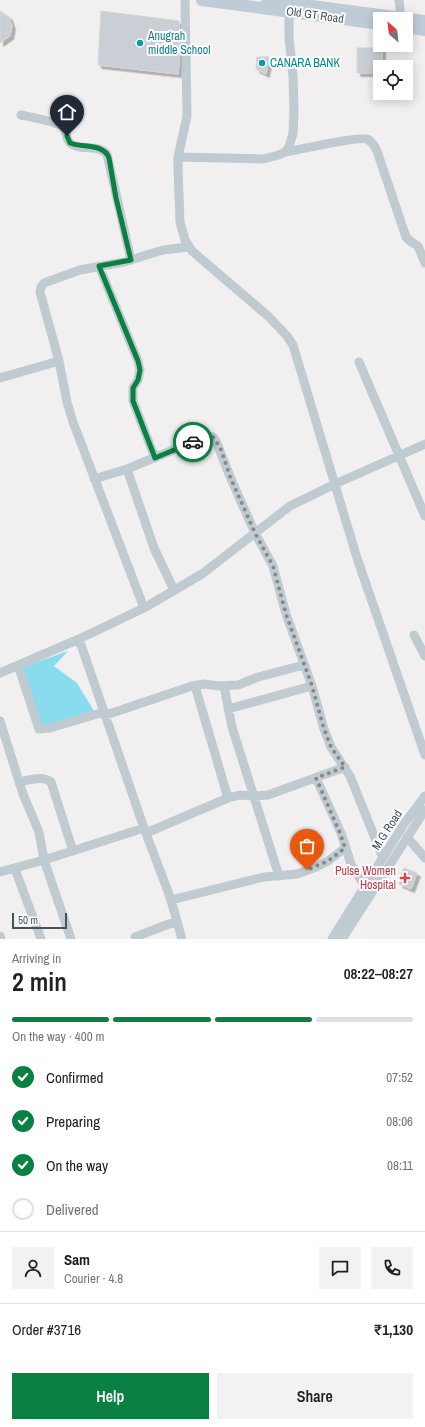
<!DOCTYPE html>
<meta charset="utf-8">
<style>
body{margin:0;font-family:"Archivo Narrow",sans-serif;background:#f2f2f2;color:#202124;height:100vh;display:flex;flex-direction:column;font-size:15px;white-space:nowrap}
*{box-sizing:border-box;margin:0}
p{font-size:13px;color:#757577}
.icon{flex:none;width:22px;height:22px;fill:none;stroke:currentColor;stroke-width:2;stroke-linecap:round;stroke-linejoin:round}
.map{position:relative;height:939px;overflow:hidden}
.sheet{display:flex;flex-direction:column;background:#fff;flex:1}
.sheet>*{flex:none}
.needle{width:26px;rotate:332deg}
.controls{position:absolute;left:373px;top:12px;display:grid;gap:8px}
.controls a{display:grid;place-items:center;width:40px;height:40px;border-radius:0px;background:#fff;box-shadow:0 2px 10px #0003;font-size:20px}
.scale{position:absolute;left:12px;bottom:10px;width:55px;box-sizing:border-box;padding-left:4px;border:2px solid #46535d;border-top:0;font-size:11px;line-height:14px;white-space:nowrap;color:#46535d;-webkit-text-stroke:3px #fff;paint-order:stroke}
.pin{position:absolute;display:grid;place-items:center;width:34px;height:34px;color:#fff;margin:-41px -17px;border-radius:50% 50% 50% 0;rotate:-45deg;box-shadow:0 0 4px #0007}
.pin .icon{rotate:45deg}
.courier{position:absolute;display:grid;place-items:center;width:40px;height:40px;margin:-20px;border:3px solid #0b8043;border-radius:50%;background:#fff;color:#222;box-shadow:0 1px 5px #0007}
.headline em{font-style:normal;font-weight:600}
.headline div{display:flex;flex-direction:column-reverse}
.headline{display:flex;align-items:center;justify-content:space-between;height:68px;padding:0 12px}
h1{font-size:26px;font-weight:600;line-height:30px}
.bar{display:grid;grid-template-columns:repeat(4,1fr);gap:6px 4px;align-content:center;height:48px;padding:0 12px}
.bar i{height:5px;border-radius:3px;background:#e0e0e0}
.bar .selected{background:#0b8043}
.bar p{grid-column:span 4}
.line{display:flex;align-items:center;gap:10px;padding:0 12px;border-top:1px solid #e0e0e0}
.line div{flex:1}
.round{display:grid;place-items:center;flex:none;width:42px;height:42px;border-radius:0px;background:#f2f2f2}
ol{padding:0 12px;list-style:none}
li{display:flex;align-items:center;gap:12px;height:44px}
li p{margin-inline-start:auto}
li .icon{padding:4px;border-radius:50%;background:#0b8043;color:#fff;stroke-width:4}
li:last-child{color:#757577}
li i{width:22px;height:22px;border:2px solid #e0e0e0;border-radius:50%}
.primary-button{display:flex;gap:8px;margin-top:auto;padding:8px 12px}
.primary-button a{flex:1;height:46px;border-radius:0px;background:#0b8043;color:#fff;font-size:16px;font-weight:600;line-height:46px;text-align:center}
.primary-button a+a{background:#f2f2f2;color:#202124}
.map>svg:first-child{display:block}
.water{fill:#88dcee}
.building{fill:#cbced4;stroke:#d3d5da;filter:url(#shadow)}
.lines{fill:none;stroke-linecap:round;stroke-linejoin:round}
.street{stroke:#bfcad1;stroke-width:9}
.secondary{stroke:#bfcbd6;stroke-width:12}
.done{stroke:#828a90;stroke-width:4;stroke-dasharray:0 7.2}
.route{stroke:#0b8043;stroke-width:5}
.culture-dot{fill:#0f9aa8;stroke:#fff;stroke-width:1.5}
.health-dot{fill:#e0444e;stroke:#fff;stroke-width:1.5}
.labels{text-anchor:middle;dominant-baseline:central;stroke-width:4;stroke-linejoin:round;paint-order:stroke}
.street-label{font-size:12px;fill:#46535d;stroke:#fff}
.culture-label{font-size:12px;fill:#0d838f;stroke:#fff;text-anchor:start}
.health-label{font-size:12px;fill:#be3a42;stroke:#fff;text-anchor:end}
</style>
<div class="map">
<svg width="425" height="939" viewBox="0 0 425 939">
<defs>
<filter id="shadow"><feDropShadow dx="3.5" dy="3.5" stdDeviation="0" flood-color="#0004"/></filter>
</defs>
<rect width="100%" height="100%" fill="#f1efef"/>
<path class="water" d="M68 651 54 666 77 683 94 711 45 726 39 724 23 667Z"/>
<path class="building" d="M0 11 9 17 12 26 10 36 0 43Z
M101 11 179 21 180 50 178 74 98 65Z
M357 48H382V67H380V73H357Z
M257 57H269L266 74 256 69Z
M404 868 417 873 411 889 399 884 401 880H399Z"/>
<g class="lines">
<path class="street" d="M185 0 187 116 178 157V168L180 222 185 240 192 251 268 316 287 336 293 345 357 558 425 755
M399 0 401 18
M21 115C30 117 58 122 63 127 68 131 65 139 70 143 80 152 97 143 107 154L131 260
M285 152C298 150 358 136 367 139 372 141 375 147 377 151L406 237 410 241 418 246 425 263
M178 157 263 159 279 155 285 152 289 147 293 133 294 111 293 76 289 37V12
M99 266 138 361 140 370 138 380 133 388V401L155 458
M359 362 425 516
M0 378 59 361
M127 469 154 548 174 590
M94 479 127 469 207 436 213 437 216 441 231 479 255 533 273 566 286 614 312 686 324 729 331 747 350 776 383 858
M144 608 73 422 67 402 59 361 40 292 41 287 44 283 80 270 124 262 163 250 188 247
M414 635 425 656
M79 639 144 828 170 897 182 939
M18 665 39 729 50 728 104 712
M0 673 79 639 144 608 202 574 290 506 335 484 425 444
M195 686 228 798
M224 686 232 727 279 876
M228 709 312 686
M106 715 192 686 204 684 219 686 238 685 258 677 304 665
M0 721 23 794 39 832 44 860 71 939
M316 778 341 833 351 864 365 887
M19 782C29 780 43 775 51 782L73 851
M146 833 228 798 240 795 253 796 268 795 345 767
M407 837 425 858
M15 869 41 939
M0 872 44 860 144 828
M171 900 264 877 297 874 316 867 328 861 345 848
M0 936 1 939
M135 937 177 921
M332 939 404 824 425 796
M342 939 425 810"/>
<path class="secondary" d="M202 0 380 24
M267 0 425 21
M406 27 425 30"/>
</g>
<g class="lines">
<path class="done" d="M193 442 208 436 213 437 220 447 231 479 255 533 273 566 286 614 312 686 324 729 331 747 345 767 316 778 340 833 345 848 328 861 307 870"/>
<path class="route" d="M67 136 70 143C82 148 104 143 109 158L116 198 131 260 99 266 138 361 140 370 138 380 133 388V401L155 458 193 442"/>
</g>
<g class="culture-dot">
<circle cx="140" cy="43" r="4"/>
<circle cx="262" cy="63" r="4"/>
</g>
<path class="health-dot" d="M403 872h4v4h4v4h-4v4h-4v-4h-4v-4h4z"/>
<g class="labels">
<g class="street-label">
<text transform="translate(315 15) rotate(8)">Old GT Road</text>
<text transform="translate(387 830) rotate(-57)">M.G Road</text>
</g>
<g class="culture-label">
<text x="148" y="36">Anugrah<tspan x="148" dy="14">middle School</tspan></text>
<text x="270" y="63">CANARA BANK</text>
</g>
<g class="health-label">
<text x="396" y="871">Pulse Women<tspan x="396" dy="14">Hospital</tspan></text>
</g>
</g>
</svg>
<div class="controls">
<a><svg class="needle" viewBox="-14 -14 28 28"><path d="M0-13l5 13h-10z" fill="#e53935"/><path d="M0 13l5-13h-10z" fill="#757577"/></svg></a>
<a><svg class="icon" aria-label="locate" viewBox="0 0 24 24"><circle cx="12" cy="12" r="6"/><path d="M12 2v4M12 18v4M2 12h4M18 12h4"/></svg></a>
</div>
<div class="scale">50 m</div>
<div class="pin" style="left:307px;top:870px;background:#ea580c"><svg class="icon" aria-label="bag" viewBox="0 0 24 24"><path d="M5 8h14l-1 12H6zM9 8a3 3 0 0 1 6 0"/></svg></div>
<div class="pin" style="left:67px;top:136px;background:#1f2937"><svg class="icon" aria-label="home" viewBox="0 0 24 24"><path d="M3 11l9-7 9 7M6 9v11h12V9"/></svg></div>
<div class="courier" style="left:193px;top:442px"><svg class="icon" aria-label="car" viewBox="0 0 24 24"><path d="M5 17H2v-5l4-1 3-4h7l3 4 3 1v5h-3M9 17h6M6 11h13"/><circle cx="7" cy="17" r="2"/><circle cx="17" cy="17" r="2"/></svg></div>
</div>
<section class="sheet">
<div class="headline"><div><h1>2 min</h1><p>Arriving in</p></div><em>08:22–08:27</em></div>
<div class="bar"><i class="selected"></i><i class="selected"></i><i class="selected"></i><i></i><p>On the way · 400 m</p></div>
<ol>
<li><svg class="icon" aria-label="check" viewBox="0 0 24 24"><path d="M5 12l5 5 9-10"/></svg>Confirmed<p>07:52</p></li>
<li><svg class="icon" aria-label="check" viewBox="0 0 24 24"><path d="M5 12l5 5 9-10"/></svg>Preparing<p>08:06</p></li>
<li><svg class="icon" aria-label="check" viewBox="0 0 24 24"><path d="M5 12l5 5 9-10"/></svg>On the way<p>08:11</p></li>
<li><i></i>Delivered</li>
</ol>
<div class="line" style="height:72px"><a class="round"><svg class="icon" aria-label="person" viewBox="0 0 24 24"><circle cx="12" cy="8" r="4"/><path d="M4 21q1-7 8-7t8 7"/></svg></a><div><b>Sam</b><p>Courier · 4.8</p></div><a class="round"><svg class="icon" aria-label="chat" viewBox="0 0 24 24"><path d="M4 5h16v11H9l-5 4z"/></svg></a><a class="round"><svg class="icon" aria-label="phone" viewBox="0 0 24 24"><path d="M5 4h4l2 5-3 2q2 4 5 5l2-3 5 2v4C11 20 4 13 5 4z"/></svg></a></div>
<div class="line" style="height:52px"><div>Order #3716</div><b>₹1,130</b></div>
<div class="primary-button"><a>Help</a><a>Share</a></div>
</section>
